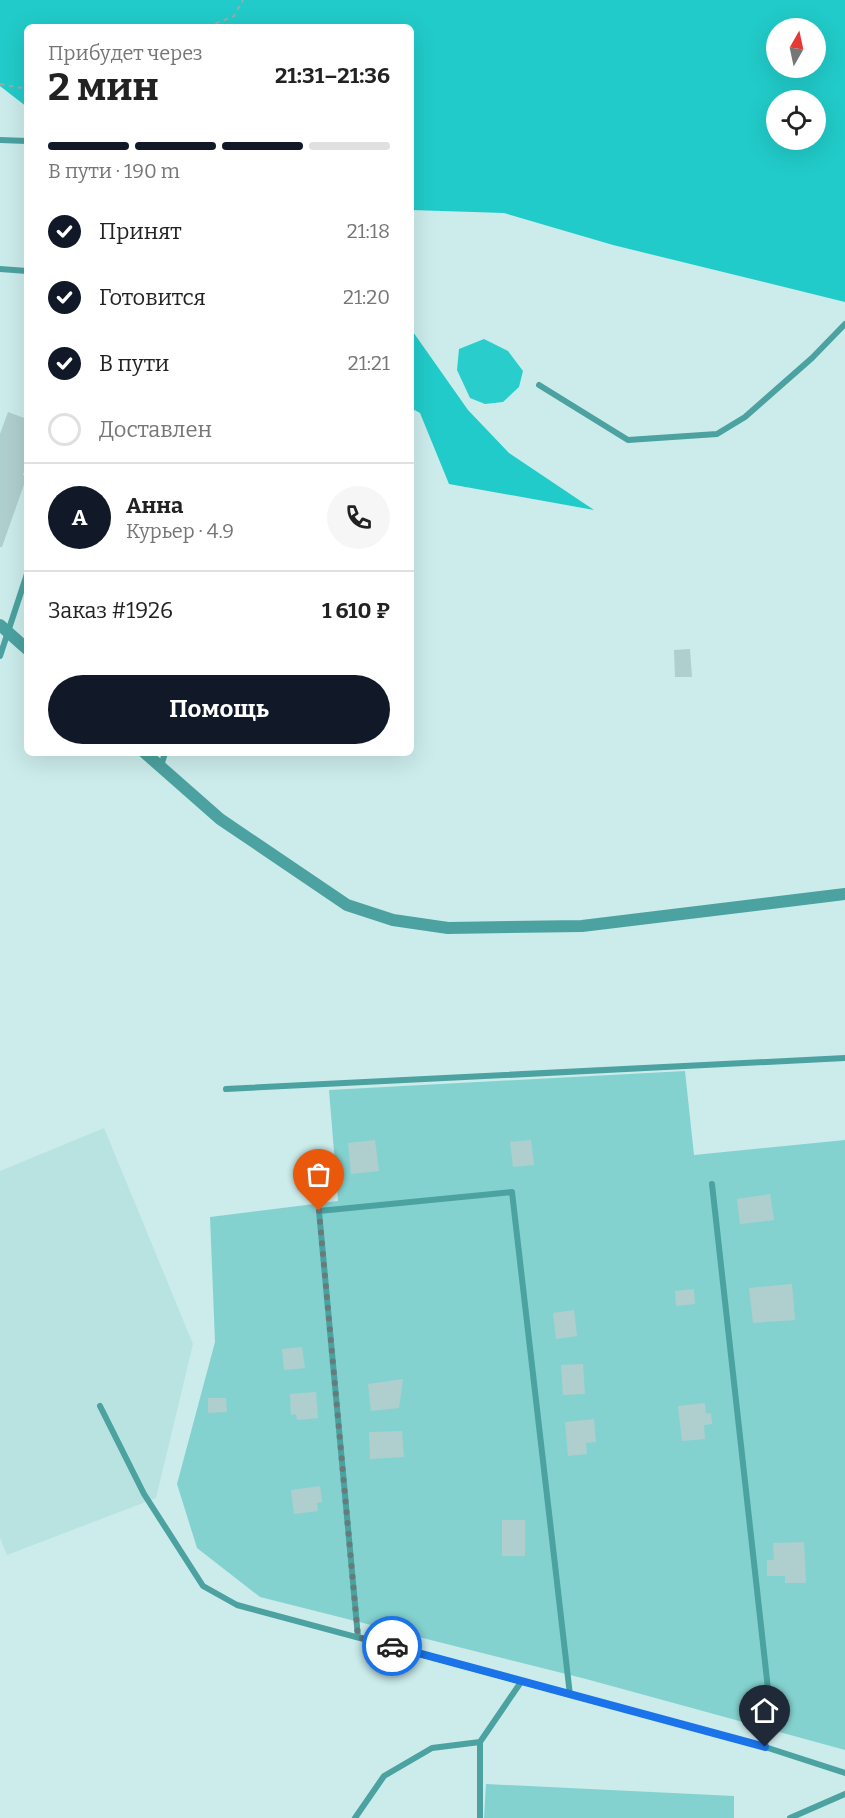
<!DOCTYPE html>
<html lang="ru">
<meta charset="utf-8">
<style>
body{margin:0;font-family:Bitter,serif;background:#f6f6f6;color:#222;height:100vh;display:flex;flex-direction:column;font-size:22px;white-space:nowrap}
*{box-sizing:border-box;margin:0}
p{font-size:20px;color:#767676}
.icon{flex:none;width:33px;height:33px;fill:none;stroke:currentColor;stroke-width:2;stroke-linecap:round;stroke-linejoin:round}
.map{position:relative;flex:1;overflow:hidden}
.side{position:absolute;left:24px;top:24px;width:390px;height:732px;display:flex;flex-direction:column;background:#fff;border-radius:9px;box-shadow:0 6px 24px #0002}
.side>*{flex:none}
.needle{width:39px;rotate:9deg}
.fabs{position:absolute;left:766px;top:18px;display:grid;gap:12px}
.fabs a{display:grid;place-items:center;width:60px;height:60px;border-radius:50%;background:#fff;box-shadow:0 6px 24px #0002;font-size:30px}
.pin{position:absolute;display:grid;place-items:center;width:51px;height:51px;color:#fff;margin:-62px -26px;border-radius:50% 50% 50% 0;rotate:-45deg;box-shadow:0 0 6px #0007}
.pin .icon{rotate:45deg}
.courier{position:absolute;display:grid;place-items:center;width:60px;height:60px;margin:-30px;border:4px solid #1a73e8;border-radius:50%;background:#fff;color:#222;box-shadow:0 2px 8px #0007}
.headline em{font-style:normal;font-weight:700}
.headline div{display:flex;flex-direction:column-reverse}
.headline{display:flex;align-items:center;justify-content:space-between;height:102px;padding:0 24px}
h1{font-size:39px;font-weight:700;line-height:45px}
.bar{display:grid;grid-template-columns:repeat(4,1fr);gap:9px 6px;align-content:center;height:72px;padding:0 24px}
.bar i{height:8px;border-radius:4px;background:#e0e0e0}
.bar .current{background:#111827}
.bar p{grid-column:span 4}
.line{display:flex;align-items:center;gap:15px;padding:0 24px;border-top:2px solid #e0e0e0}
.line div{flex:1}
.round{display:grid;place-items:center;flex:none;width:63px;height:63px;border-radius:32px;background:#f6f6f6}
ol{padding:0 24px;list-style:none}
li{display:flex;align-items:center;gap:18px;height:66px}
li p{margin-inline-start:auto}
li .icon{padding:6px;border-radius:50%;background:#111827;color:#fff;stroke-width:4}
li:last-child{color:#767676}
li i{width:33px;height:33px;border:3px solid #e0e0e0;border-radius:50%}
.cta{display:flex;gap:12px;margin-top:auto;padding:12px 24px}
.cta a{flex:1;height:69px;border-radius:36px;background:#111827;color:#fff;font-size:24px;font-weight:700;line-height:69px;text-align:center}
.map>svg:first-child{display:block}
.built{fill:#b8e3e1}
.green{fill:#84d2d0}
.forest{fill:#21cbc9;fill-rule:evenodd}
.water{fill:#29cecc}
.building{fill:#afcfce}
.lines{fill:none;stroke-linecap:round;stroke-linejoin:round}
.path{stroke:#94adad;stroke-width:2;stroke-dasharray:4.5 4.5;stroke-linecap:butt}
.service{stroke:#4ba2a0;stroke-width:6}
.minor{stroke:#4ba2a0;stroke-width:12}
.done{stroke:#677b7b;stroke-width:6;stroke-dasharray:0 10.8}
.route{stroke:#1a73e8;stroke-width:8}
</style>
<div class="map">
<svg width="845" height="1818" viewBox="0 0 845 1818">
<rect width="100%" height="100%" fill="#cbeceb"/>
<path class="built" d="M104 1128 193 1344 156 1498 7 1555 0 1538V1171Z"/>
<path class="green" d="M685 1071 694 1155 845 1140V1750L586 1679 260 1597 197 1548 177 1484 215 1342 210 1217 338 1201 329 1090Z
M486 1784 734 1796V1818H484Z"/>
<path class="forest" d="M0 0H845V302L613 245 504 213 411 210V27H27V107L0 86ZM777 28H816V68H777ZM777 100H816V140H777Z
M411 329 468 410 509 453 594 510 449 484 420 413 411 408Z"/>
<path class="water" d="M484 339 508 351 523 371 519 387 503 402 485 404 470 398 457 370 459 349Z"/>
<path class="building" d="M8 412 27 419V463L23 475 27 476 2 547H0V434Z
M690 649 692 677H675L674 650Z
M375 1140 379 1171 351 1174 348 1143Z
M531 1140 534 1165 513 1167 510 1142Z
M770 1194 774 1220 740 1224 737 1199Z
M792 1284 795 1320 753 1323 749 1288Z
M694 1289 695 1304 676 1306 675 1291Z
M574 1310 577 1336 556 1339 553 1313Z
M302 1347 305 1368 284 1370 282 1349Z
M583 1364 585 1394 563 1395 561 1365Z
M403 1379 399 1408 371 1411 368 1384Z
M316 1392 318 1418 297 1420 296 1414 291 1415 290 1394Z
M208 1398H226L227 1412 208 1413Z
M705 1403 706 1414 711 1413 712 1424 704 1425 705 1439 682 1441 678 1406Z
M594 1419 596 1442 586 1443 587 1454 568 1456 565 1422Z
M402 1431 404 1457 370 1459 369 1432Z
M320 1486 322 1502 317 1503 318 1511 294 1514 291 1490Z
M502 1520H525V1556H502Z
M804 1542 806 1583H785V1576H767V1560H774L773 1543Z"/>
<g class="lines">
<path class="path" d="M207 27 234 16 243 0
M0 84 27 89"/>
<path class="service" d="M0 140 27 141
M0 269 27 271
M539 385 628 440 717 434 745 417 812 358 845 324
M0 656 27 574
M161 766 165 753
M226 1089 845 1058
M712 1184 769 1698 765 1747
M100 1406 144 1494 203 1586 237 1605 765 1747 845 1773
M358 1637 319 1211 512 1192 570 1695
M355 1818 384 1776 432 1748 480 1742
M480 1818V1742L521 1682
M790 1818 845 1794"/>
<path class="minor" d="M0 625 27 649
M145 753 220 819 347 905 393 920 448 928 582 926 845 894"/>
</g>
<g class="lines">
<path class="done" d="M319 1211 358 1637 392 1646"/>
<path class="route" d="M392 1646 765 1747"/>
</g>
</svg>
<div class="fabs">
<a><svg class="needle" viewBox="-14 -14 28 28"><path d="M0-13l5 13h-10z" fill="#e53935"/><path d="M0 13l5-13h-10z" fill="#767676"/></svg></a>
<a><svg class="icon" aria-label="locate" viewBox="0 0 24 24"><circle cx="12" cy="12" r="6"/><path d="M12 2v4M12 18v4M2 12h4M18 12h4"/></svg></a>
</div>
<div class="pin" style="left:319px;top:1211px;background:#ea580c"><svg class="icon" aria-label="bag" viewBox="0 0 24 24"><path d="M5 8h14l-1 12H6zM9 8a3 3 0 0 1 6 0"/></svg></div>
<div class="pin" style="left:765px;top:1747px;background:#1f2937"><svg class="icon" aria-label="home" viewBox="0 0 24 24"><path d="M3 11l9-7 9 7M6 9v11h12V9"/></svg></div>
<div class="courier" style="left:392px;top:1646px"><svg class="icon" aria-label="car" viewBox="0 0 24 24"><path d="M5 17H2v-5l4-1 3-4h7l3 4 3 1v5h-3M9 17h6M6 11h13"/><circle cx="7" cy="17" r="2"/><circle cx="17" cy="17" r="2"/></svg></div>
<section class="side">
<div class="headline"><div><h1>2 мин</h1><p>Прибудет через</p></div><em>21:31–21:36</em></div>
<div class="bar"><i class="current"></i><i class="current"></i><i class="current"></i><i></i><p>В пути · 190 m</p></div>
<ol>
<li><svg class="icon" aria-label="check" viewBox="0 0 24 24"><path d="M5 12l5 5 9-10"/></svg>Принят<p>21:18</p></li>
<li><svg class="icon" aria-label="check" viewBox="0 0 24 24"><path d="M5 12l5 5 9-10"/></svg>Готовится<p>21:20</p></li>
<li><svg class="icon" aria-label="check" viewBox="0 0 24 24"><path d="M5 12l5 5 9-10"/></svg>В пути<p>21:21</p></li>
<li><i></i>Доставлен</li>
</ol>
<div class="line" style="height:108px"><b class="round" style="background:#111827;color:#fff">А</b><div><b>Анна</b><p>Курьер · 4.9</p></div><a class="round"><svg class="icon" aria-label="phone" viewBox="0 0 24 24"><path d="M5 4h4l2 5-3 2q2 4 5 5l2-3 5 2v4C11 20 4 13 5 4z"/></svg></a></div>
<div class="line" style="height:78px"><div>Заказ #1926</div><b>1 610 ₽</b></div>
<div class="cta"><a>Помощь</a></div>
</section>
</div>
